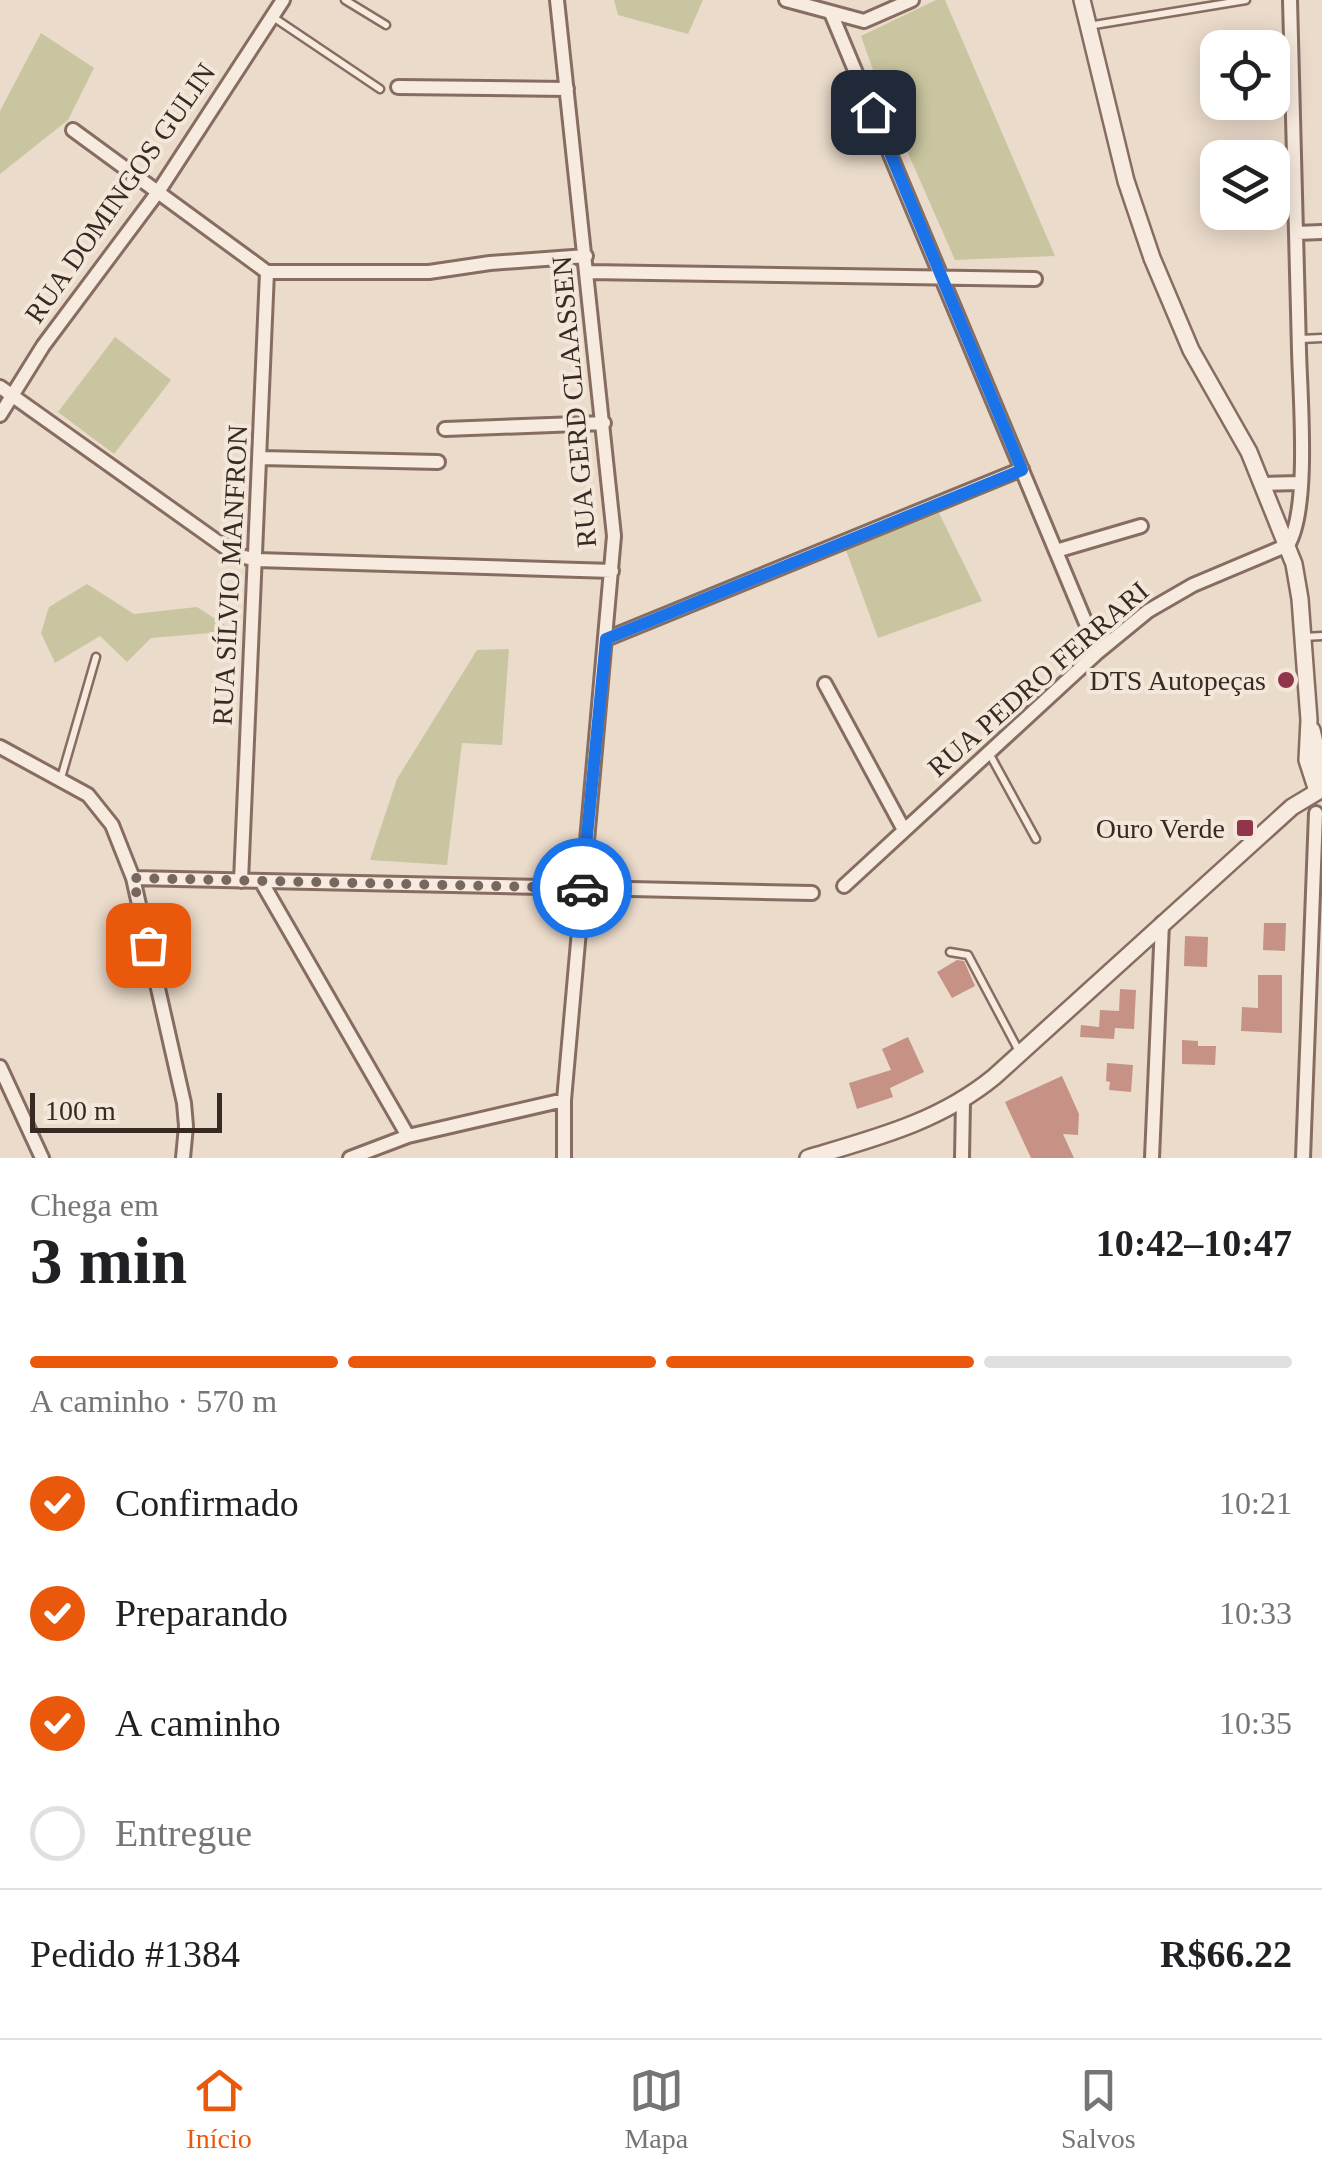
<!DOCTYPE html>
<html lang="pt">
<meta charset="utf-8">
<style>
body{margin:0;font-family:Georgia,serif;background:#f2f2f2;color:#202124;height:100vh;display:flex;flex-direction:column;font-size:38px;white-space:nowrap}
*{box-sizing:border-box;margin:0}
p{font-size:32px;color:#757577}
.icon{flex:none;width:55px;height:55px;fill:none;stroke:currentColor;stroke-width:2;stroke-linecap:round;stroke-linejoin:round}
.map{position:relative;height:1158px;overflow:hidden}
.side{display:flex;flex-direction:column;background:#fff;flex:1}
.side>*{flex:none}
.controls{position:absolute;left:1200px;top:30px;display:grid;gap:20px}
.controls a{display:grid;place-items:center;width:90px;height:90px;border-radius:20px;background:#fff;box-shadow:0 5px 25px #0003;font-size:50px}
.scale{position:absolute;left:30px;bottom:25px;width:192px;box-sizing:border-box;padding-left:10px;border:5px solid #392923;border-top:0;font-size:28px;line-height:35px;white-space:nowrap;color:#392923;-webkit-text-stroke:8px #f3e7da;paint-order:stroke}
.pin{position:absolute;display:grid;place-items:center;width:85px;height:85px;color:#fff;margin:-42px;border-radius:20px;box-shadow:0 5px 15px #0006}
.courier{position:absolute;display:grid;place-items:center;width:100px;height:100px;margin:-50px;border:8px solid #1a73e8;border-radius:50%;background:#fff;color:#222;box-shadow:0 2px 12px #0007}
.overview em{font-style:normal;font-weight:800}
.overview div{display:flex;flex-direction:column-reverse}
.overview{display:flex;align-items:center;justify-content:space-between;height:170px;padding:0 30px}
h1{font-size:65px;font-weight:800;line-height:75px}
.bar{display:grid;grid-template-columns:repeat(4,1fr);gap:15px 10px;align-content:center;height:120px;padding:0 30px}
.bar i{height:12px;border-radius:8px;background:#e0e0e0}
.bar .current{background:#ea580c}
.bar p{grid-column:span 4}
.line{display:flex;align-items:center;gap:25px;padding:0 30px;border-top:2px solid #e0e0e0}
.line div{flex:1}
ol{padding:0 30px;list-style:none}
li{display:flex;align-items:center;gap:30px;height:110px}
li p{margin-inline-start:auto}
li .icon{padding:10px;border-radius:50%;background:#ea580c;color:#fff;stroke-width:4}
li:last-child{color:#757577}
li i{width:55px;height:55px;border:5px solid #e0e0e0;border-radius:50%}
.tabs{display:flex;justify-content:space-around;align-items:center;height:140px;border-top:2px solid #e0e0e0;background:#fff;font-size:28px;color:#757577}
.tabs a{display:grid;justify-items:center;gap:5px}
.tabs .current{color:#ea580c}
.map>svg:first-child{display:block}
.green{fill:#c9c5a0}
.building{fill:#c69285}
.lines{fill:none;stroke-linecap:round;stroke-linejoin:round}
.service-casing{stroke:#876d61;stroke-width:11}
.minor-casing{stroke:#876d61;stroke-width:18}
.tertiary-casing{stroke:#876d61;stroke-width:20}
.service{stroke:#f7eade;stroke-width:6}
.minor{stroke:#f7eade;stroke-width:12}
.tertiary{stroke:#f7eade;stroke-width:15}
.done{stroke:#77675e;stroke-width:10;stroke-dasharray:0 18}
.route{stroke:#1a73e8;stroke-width:12}
.poi-dot{fill:#91364a;stroke:#f3e7da;stroke-width:4}
.labels{text-anchor:middle;dominant-baseline:central;stroke-width:8;stroke-linejoin:round;paint-order:stroke}
.street-label{font-size:28px;fill:#392923;stroke:#f3e7da}
.poi-label{font-size:28px;fill:#392923;stroke:#f3e7da;text-anchor:end}
</style>
<div class="map">
<svg width="1322" height="1158" viewBox="0 0 1322 1158">
<rect width="100%" height="100%" fill="#ebdbcb"/>
<path class="green" d="M614 0H703L688 34 618 15Z
M936 0H945L1055 256 955 260 879 87 861 36Z
M41 33 94 68 68 120 0 174V111Z
M115 337 171 380 114 454 58 412Z
M939 513 982 601 878 638 846 550Z
M87 584 134 614 197 607 234 631 151 638 127 662 100 636 55 663 41 633 49 607Z
M509 649 502 745 462 743 447 865 370 860 397 779 477 650Z"/>
<path class="building" d="M1264 923H1286L1285 951 1263 950Z
M1185 936 1208 937 1207 967 1184 966Z
M957 960 964 961 975 986 952 998 937 972Z
M1258 975H1282V1033L1241 1031 1242 1007 1258 1008Z
M1120 989 1136 990 1134 1029 1115 1028 1114 1039 1080 1037 1081 1025 1099 1027 1100 1010 1119 1011Z
M908 1037 924 1072 890 1088 893 1097 857 1109 849 1083 891 1070 882 1049Z
M1182 1040 1198 1041V1046H1216L1215 1065 1182 1064Z
M1107 1063 1133 1065 1131 1092 1109 1090 1110 1082 1106 1081Z
M1062 1076 1079 1114 1078 1135 1063 1134 1074 1158H1031L1005 1102Z"/>
<g class="lines">
<g class="service-casing">
<path id="service" d="M345 0 386 25
M273 17 380 89
M1088 26 1246 0
M1300 339 1322 338
M1304 637 1322 636
M989 753 1036 839
M61 778 96 657
M950 952 968 955 1020 1053"/>
</g>
<g class="minor-casing">
<path id="minor" d="M557 0 614 536 564 1100V1158
M786 0 864 21 912 0
M831 13 1098 652
M398 87 567 89
M73 130 267 272H429L490 263 586 256
M1296 233 1322 232
M588 272 1035 279
M0 387 236 555 257 560 612 571
M0 415 43 346 158 192 283 0
M445 429 604 423
M261 458 438 462
M1262 484 1299 483
M1056 551 1141 526
M606 639 1022 469
M825 684 904 830
M0 747 88 795 112 825 133 878 184 1103 186 1126 183 1158
M133 878 812 893
M241 881 267 272
M261 881 408 1136
M844 886 1098 652 1148 611 1193 585 1288 545C1310 509 1300 396 1299 350 1296 233 1293 117 1290 0
M0 1067 42 1158
M350 1158 408 1136 564 1100
M962 1158 963 1101
M1152 1158 1162 923
M1303 1158 1316 813"/>
</g>
<g class="tertiary-casing">
<path id="tertiary" d="M1082 0 1126 181 1152 258 1191 350 1249 452 1294 564 1300 599 1309 720 1307 760 1317 791
M1312 730 1319 760 1317 787
M808 1158C875 1138 939 1122 994 1077L1292 807 1322 789"/>
</g>
<use href="#service" class="service"/>
<use href="#minor" class="minor"/>
<use href="#tertiary" class="tertiary"/>
</g>
<g class="lines">
<path class="done" d="M148 945 133 878 582 888"/>
<path class="route" d="M582 888 606 639 1022 470 873 112"/>
</g>
<g class="poi-dot">
<circle cx="1286" cy="680" r="10"/>
<rect x="1235" y="818" width="20" height="20" rx="5"/>
</g>
<g class="labels">
<g class="street-label">
<text transform="translate(120 193) rotate(-55)">RUA DOMINGOS GULIN</text>
<text transform="translate(574 402) rotate(-95)">RUA GERD CLAASSEN</text>
<text transform="translate(230 575) rotate(-87)">RUA SÍLVIO MANFRON</text>
<text transform="translate(1038 679) rotate(-41)">RUA PEDRO FERRARI</text>
</g>
<g class="poi-label">
<text x="1266" y="680">DTS Autopeças</text>
<text x="1225" y="828">Ouro Verde</text>
</g>
</g>
</svg>
<div class="controls">
<a><svg class="icon" aria-label="locate" viewBox="0 0 24 24"><circle cx="12" cy="12" r="6"/><path d="M12 2v4M12 18v4M2 12h4M18 12h4"/></svg></a>
<a><svg class="icon" aria-label="layers" viewBox="0 0 24 24"><path d="M12 4l9 5-9 5-9-5zM3 14l9 5 9-5"/></svg></a>
</div>
<div class="scale">100 m</div>
<div class="pin" style="left:148px;top:945px;background:#ea580c"><svg class="icon" aria-label="bag" viewBox="0 0 24 24"><path d="M5 8h14l-1 12H6zM9 8a3 3 0 0 1 6 0"/></svg></div>
<div class="pin" style="left:873px;top:112px;background:#1f2937"><svg class="icon" aria-label="home" viewBox="0 0 24 24"><path d="M3 11l9-7 9 7M6 9v11h12V9"/></svg></div>
<div class="courier" style="left:582px;top:888px"><svg class="icon" aria-label="car" viewBox="0 0 24 24"><path d="M5 17H2v-5l4-1 3-4h7l3 4 3 1v5h-3M9 17h6M6 11h13"/><circle cx="7" cy="17" r="2"/><circle cx="17" cy="17" r="2"/></svg></div>
</div>
<section class="side">
<div class="overview"><div><h1>3 min</h1><p>Chega em</p></div><em>10:42–10:47</em></div>
<div class="bar"><i class="current"></i><i class="current"></i><i class="current"></i><i></i><p>A caminho · 570 m</p></div>
<ol>
<li><svg class="icon" aria-label="check" viewBox="0 0 24 24"><path d="M5 12l5 5 9-10"/></svg>Confirmado<p>10:21</p></li>
<li><svg class="icon" aria-label="check" viewBox="0 0 24 24"><path d="M5 12l5 5 9-10"/></svg>Preparando<p>10:33</p></li>
<li><svg class="icon" aria-label="check" viewBox="0 0 24 24"><path d="M5 12l5 5 9-10"/></svg>A caminho<p>10:35</p></li>
<li><i></i>Entregue</li>
</ol>
<div class="line" style="height:130px"><div>Pedido #1384</div><b>R$66.22</b></div>
</section>
<nav class="tabs">
<a class="current"><svg class="icon" aria-label="home" viewBox="0 0 24 24"><path d="M3 11l9-7 9 7M6 9v11h12V9"/></svg>Início</a>
<a><svg class="icon" aria-label="map" viewBox="0 0 24 24"><path d="M3 6l6-2 6 2 6-2v14l-6 2-6-2-6 2zM9 4v14M15 6v14"/></svg>Mapa</a>
<a><svg class="icon" aria-label="saved" viewBox="0 0 24 24"><path d="M7 4h10v16l-5-4-5 4z"/></svg>Salvos</a>
</nav>
